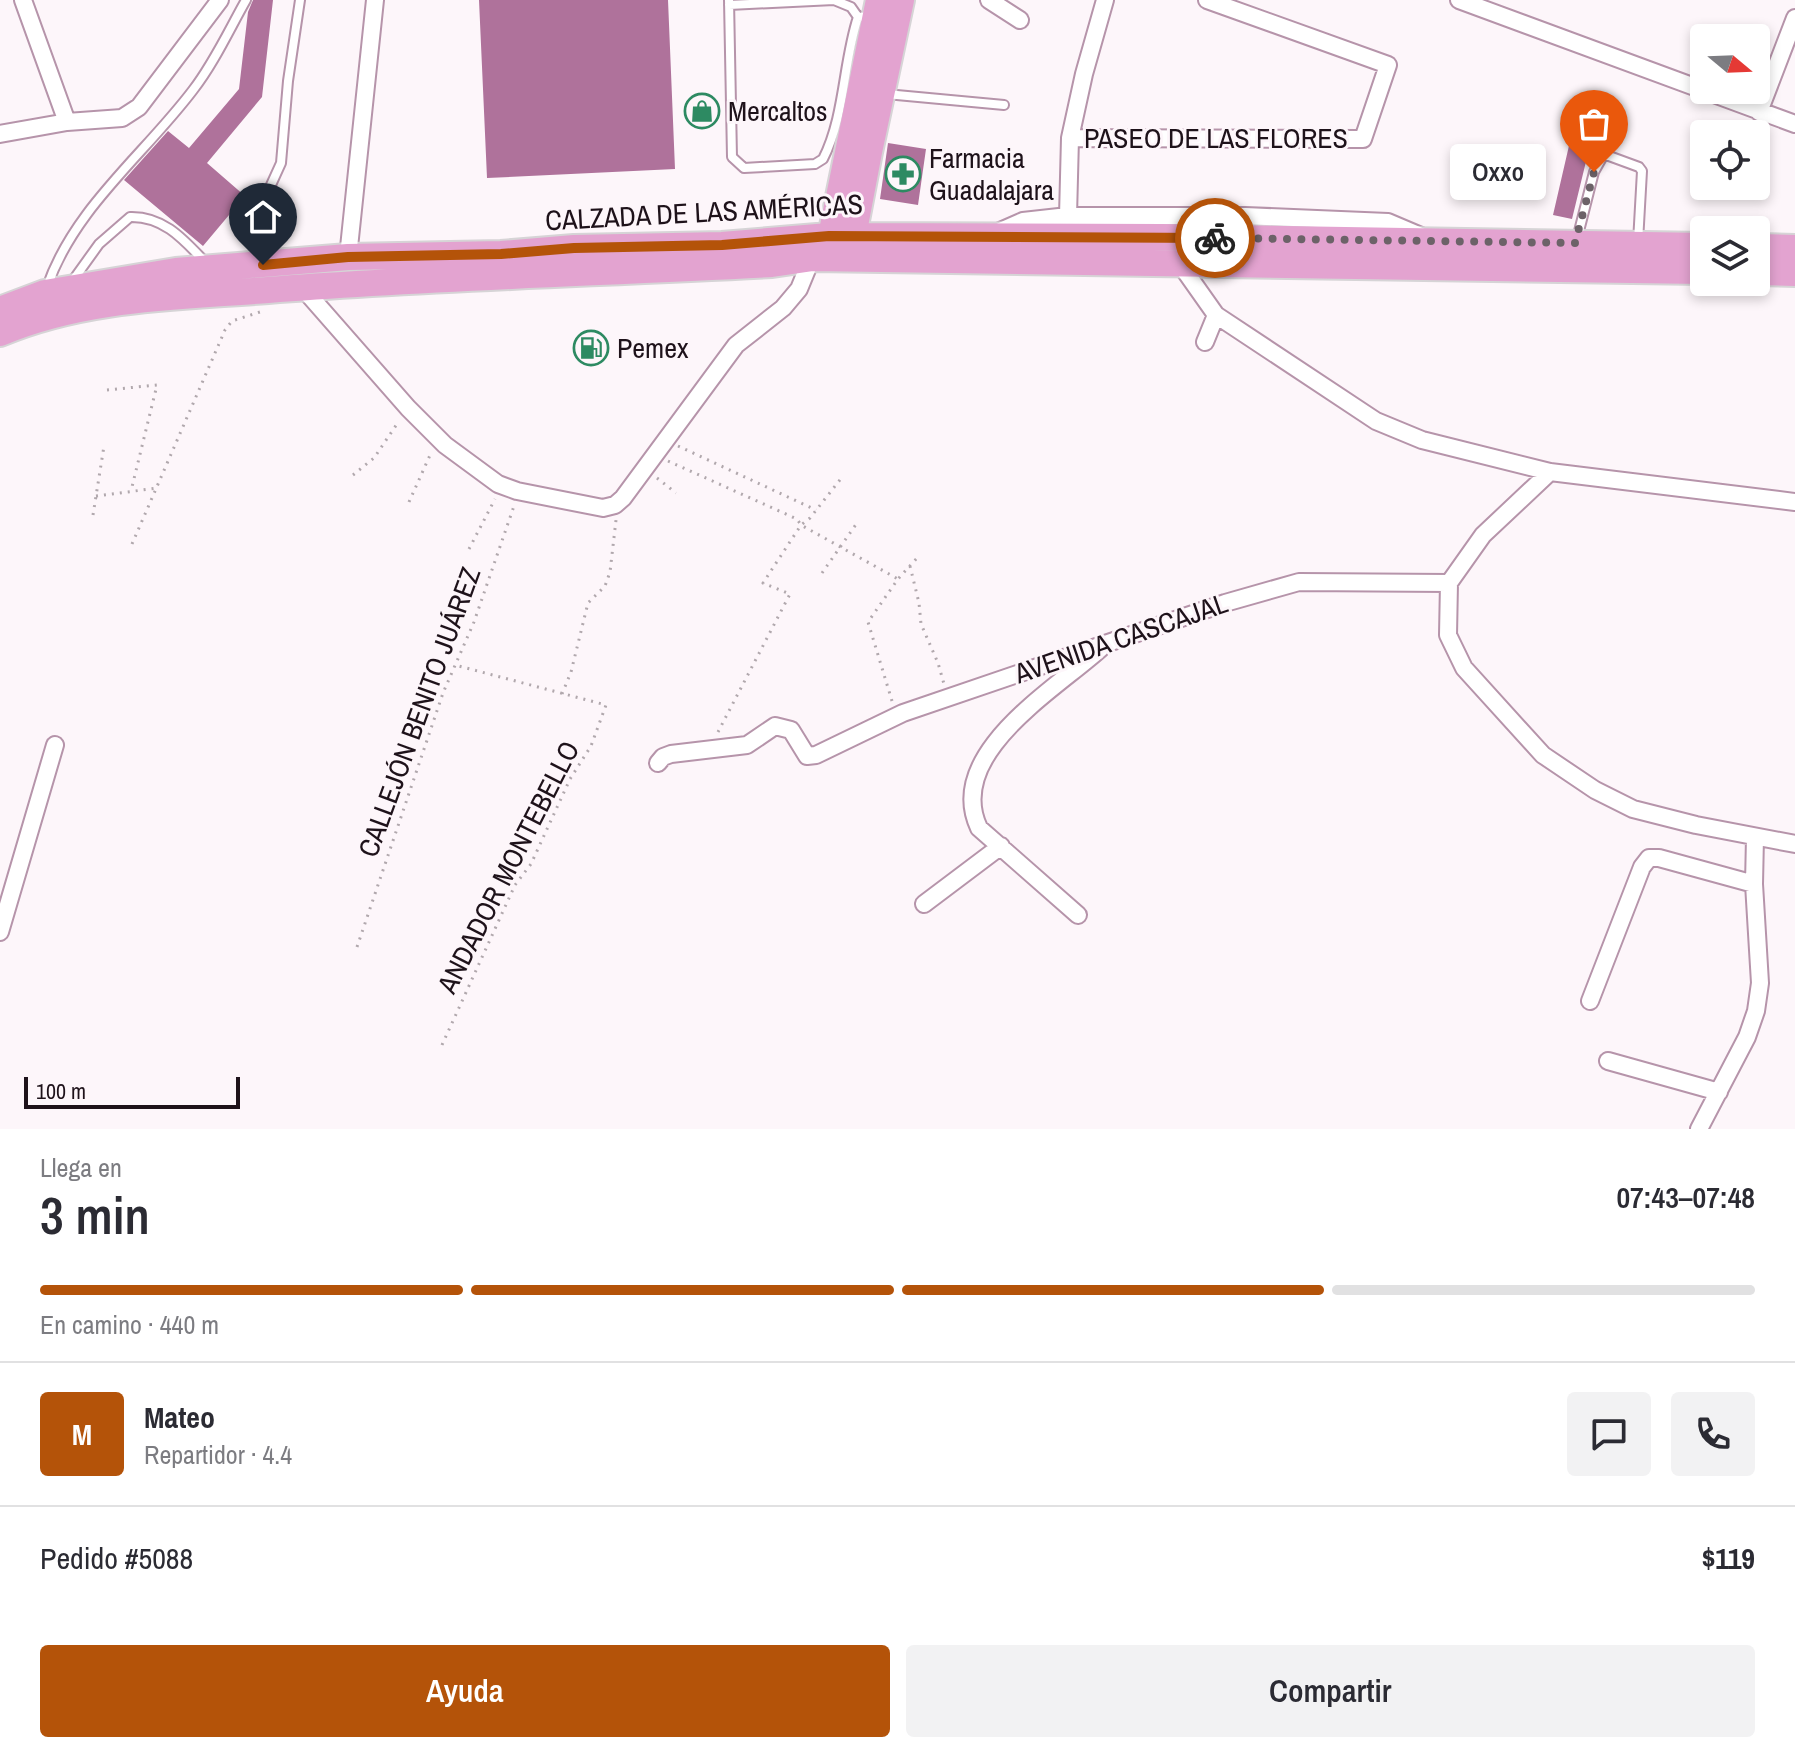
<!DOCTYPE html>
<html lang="es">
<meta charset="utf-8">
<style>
body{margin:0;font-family:"Archivo Narrow",sans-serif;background:#f2f2f3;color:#2b2b33;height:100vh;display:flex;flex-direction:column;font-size:30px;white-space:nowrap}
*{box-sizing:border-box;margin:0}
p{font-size:26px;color:#7c7c81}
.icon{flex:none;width:44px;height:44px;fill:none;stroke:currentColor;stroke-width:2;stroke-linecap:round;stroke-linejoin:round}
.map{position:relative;height:1129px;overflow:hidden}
.side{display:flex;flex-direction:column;background:#fff;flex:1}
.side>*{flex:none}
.needle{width:52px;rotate:109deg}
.tools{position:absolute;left:1690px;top:24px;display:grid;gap:16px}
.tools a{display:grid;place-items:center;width:80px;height:80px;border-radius:8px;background:#fff;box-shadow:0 4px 12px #0003;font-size:40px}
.scale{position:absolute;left:24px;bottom:20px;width:216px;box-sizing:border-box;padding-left:8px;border:4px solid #1e121a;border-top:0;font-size:22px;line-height:28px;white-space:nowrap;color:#1e121a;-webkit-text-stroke:6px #fdf6fa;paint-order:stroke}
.pin{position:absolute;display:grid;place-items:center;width:68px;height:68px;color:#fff;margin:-82px -34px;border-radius:50% 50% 50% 0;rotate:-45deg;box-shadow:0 0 8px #0007}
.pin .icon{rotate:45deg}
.courier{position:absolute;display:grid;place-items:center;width:80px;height:80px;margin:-40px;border:6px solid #b45309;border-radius:50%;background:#fff;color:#222;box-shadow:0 2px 10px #0007}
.bubble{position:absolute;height:56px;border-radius:8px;background:#fff;box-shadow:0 4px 12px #0003;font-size:26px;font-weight:600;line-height:56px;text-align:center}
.headline em{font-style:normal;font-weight:600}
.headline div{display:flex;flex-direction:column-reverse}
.headline{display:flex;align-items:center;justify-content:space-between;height:136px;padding:0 40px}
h1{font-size:52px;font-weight:600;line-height:60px}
.bar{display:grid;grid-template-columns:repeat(4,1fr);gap:12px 8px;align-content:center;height:96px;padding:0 40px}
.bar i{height:10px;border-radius:6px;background:#e1e1e2}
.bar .active{background:#b45309}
.bar p{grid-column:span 4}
.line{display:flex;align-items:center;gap:20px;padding:0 40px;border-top:2px solid #e1e1e2}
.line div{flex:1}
.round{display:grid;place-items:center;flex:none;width:84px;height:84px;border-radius:8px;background:#f2f2f3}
.button{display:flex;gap:16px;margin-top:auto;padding:16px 40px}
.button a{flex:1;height:92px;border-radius:8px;background:#b45309;color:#fff;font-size:32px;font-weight:600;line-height:92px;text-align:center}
.button a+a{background:#f2f2f3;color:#2b2b33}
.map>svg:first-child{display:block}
.building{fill:#af729b}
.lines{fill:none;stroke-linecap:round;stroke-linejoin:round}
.service-casing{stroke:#b694aa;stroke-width:12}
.minor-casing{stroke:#b694aa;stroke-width:20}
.primary-casing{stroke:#d6d4d6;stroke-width:30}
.path{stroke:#b1a8ad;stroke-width:3;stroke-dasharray:2 6;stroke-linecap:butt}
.service{stroke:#fff;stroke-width:8}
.minor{stroke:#fff;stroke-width:16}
.primary{stroke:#e3a3d0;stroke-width:26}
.done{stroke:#6c6268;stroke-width:8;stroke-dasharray:0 14.4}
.route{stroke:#b45309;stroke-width:10}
.labels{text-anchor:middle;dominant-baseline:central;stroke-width:6;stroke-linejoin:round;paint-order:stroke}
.poi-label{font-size:28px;fill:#1e121a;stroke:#fdf6fa;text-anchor:start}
.street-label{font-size:28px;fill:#1e121a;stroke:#fdf6fa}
</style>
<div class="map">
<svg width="1795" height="1129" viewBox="0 0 1795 1129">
<rect width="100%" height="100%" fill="#fdf6fa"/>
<path class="building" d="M253 0H273L262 97 207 163 245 196 203 246 124 180 168 131 189 148 239 89 248 12Z
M479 0H668L675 169 487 178Z
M1571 137 1591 141 1572 219 1553 215Z
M888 143 926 149 918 205 880 199Z"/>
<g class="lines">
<g class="service-casing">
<path id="service" d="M729 0 732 157 744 168 815 164 823 159C845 116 843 62 858 17L872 16
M729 5 834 0 851 7 858 17
M886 94 1004 105
M1577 239 1594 172 1603 156H1609L1639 167 1642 171 1638 242
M275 259 260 224 261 207 281 163 288 81 300 0
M71 283 99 244 130 217C164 216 184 240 206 263
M47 287C74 208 144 155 193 90 214 63 229 30 246 0"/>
</g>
<g class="minor-casing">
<path id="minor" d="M23 0 67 122
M989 0 1020 20
M1459 0 1795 124
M1759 112 1795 18
M0 134 67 122 122 118 139 107 220 0
M1070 138 1363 139 1388 65 1207 0
M1068 216 1070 138 1084 74 1105 0
M998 232 1023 221 1068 216H1245L1388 222 1421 236
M348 257 375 0
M1180 264 1216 315 1376 421 1422 440 1550 472 1795 502
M301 286 408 408 445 445 498 484 517 491 603 508 615 505 623 498 736 345 783 308 799 289 813 255
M1205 342 1216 315
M1449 583 1448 635 1464 668 1543 755 1595 790 1633 809 1696 825 1795 844
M1449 583 1483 535 1550 472
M658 763 663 757 671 754 747 745 775 726 791 730 807 756 816 755 903 713 1225 603 1299 582 1449 583
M924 904 1001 846
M1078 915 979 828C944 754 1056 689 1101 648
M0 932 55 745
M1590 1001 1642 867 1649 858H1659L1754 884
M1608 1061 1719 1092
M1699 1129 1747 1037 1756 1011 1760 983 1754 884 1755 837"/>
</g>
<g class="primary-casing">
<path id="primary" d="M1756 247 1795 248
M828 251 879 0
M853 251V236L869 152 901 0
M1756 272 1795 273
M0 310 45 293 176 271 348 257 501 254 574 248 722 245 829 236 1162 237 1704 246
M0 333C85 297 178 297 268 290 436 277 604 273 772 264L813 258 1704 271"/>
</g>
<path class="path" d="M107 390 157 385 131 491
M678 446 816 510
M668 461 797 519 801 525 898 579
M353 475 374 458 399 421
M657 478 676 493
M96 496 158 488
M409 502 431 453
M93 515 104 446
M132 544 225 330 232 321 260 312
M469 549 495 499
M910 566 919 603 921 624 938 663 944 684
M822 573 857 523
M562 694 571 672 588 603 605 586 610 572 616 520
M892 701 868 622 898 579 917 558
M718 732 790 594 763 583 801 525 810 518 843 476
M357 947 443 693 474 622 514 506
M442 1045 515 885 531 864 570 779 591 746 606 705 455 665"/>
<use href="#service" class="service"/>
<use href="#minor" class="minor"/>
<use href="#primary" class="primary"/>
</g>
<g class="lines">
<path class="done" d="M1215 238 1575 243 1594 172"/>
<path class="route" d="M263 265 348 257 501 254 574 248 722 245 829 236 1215 238"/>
</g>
<defs>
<g id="shop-ring" transform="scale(1.8)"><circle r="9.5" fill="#fdf6fa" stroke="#2d8a62" stroke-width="1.5"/><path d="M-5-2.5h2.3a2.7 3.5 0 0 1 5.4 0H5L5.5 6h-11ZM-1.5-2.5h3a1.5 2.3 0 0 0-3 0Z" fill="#2d8a62"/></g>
<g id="pharmacy-ring" transform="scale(1.8)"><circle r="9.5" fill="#fdf6fa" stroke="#2d8a62" stroke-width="1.5"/><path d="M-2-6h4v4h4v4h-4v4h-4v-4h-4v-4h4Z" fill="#2d8a62"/></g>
<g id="fuel-ring" transform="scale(1.8)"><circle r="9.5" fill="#fdf6fa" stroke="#2d8a62" stroke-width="1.5"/><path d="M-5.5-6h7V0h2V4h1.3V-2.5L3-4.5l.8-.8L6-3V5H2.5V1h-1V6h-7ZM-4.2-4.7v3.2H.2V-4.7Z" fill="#2d8a62"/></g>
</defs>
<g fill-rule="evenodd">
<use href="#shop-ring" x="702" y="111"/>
<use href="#pharmacy-ring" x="903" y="174"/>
<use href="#fuel-ring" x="591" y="348"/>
</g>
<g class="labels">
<g class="poi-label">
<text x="728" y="111">Mercaltos</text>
<text x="929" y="158">Farmacia<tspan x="929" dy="32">Guadalajara</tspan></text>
<text x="617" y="348">Pemex</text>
</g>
<g class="street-label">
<text x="1216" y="138">PASEO DE LAS FLORES</text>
<text transform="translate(704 212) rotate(-3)">CALZADA DE LAS AMÉRICAS</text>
<text transform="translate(1121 638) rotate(-19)">AVENIDA CASCAJAL</text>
<text transform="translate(419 712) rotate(-70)">CALLEJÓN BENITO JUÁREZ</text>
<text transform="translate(508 867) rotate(-63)">ANDADOR MONTEBELLO</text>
</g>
</g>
</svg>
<div class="tools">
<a><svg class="needle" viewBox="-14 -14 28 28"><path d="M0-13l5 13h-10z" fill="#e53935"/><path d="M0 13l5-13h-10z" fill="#7c7c81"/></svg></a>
<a><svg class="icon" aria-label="locate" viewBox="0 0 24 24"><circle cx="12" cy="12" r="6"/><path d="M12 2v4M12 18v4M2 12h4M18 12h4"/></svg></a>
<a><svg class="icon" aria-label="layers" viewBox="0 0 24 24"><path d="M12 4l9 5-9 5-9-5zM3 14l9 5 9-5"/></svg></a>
</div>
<div class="scale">100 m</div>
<div class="pin" style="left:1594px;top:172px;background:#ea580c"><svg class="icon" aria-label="bag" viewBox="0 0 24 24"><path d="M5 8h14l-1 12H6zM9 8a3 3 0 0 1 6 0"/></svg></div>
<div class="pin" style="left:263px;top:265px;background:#1f2937"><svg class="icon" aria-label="home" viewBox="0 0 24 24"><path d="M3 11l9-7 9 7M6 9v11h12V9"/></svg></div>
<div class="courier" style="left:1215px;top:238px"><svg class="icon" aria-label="bike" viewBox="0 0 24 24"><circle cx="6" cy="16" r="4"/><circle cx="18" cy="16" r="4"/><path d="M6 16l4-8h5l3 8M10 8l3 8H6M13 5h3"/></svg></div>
<div class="bubble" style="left:1450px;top:144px;width:96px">Oxxo</div>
</div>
<section class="side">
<div class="headline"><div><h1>3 min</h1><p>Llega en</p></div><em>07:43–07:48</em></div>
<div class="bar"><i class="active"></i><i class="active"></i><i class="active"></i><i></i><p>En camino · 440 m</p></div>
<div class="line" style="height:144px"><b class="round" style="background:#b45309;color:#fff">M</b><div><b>Mateo</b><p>Repartidor · 4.4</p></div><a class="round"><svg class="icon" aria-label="chat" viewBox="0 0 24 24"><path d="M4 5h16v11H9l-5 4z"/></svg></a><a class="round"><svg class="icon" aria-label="phone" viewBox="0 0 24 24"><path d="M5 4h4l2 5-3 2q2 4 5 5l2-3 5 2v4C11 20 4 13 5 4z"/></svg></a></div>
<div class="line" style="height:104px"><div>Pedido #5088</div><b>$119</b></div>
<div class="button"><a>Ayuda</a><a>Compartir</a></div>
</section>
